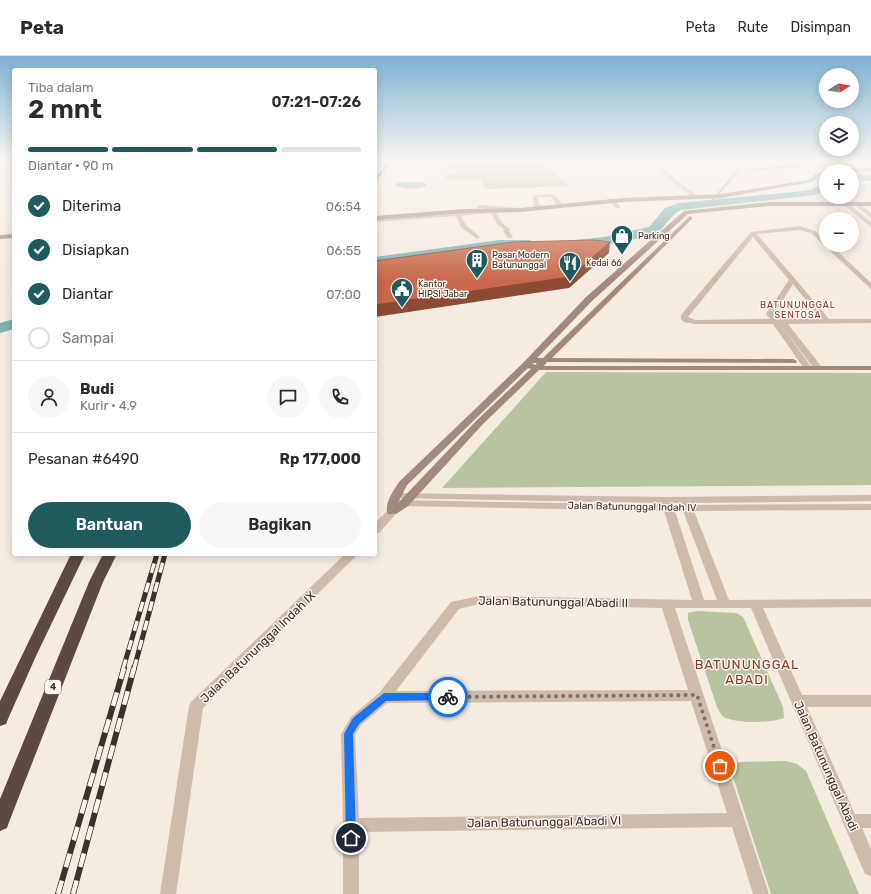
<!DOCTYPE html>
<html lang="id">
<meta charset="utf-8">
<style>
body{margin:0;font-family:Rubik,sans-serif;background:#f7f7f7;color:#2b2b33;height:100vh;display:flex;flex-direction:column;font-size:15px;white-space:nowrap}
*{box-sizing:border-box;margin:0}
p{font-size:13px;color:#7c7c81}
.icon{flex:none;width:22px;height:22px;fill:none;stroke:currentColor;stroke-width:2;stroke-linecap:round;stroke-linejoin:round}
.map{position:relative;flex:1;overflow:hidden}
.panel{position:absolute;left:12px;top:12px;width:365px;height:488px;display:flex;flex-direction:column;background:#fff;border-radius:4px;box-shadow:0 2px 10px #0003}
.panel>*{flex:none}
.needle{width:26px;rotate:78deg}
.fabs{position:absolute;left:819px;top:12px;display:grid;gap:8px}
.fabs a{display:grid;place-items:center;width:40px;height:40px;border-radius:50%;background:#fff;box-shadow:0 2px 10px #0003;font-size:20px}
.pin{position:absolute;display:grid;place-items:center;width:34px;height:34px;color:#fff;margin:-17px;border:2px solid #fff;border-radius:50%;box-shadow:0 1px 4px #0007}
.courier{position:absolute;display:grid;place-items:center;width:40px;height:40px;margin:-20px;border:3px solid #1a73e8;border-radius:50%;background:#fff;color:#222;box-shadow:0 1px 5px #0007}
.headline em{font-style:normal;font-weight:600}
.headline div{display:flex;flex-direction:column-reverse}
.headline{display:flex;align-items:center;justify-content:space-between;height:68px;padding:0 16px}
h1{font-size:26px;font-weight:600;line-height:30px}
.bar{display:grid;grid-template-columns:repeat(4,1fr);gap:6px 4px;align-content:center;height:48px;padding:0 16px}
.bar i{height:5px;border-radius:3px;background:#e1e1e2}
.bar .selected{background:#1f5a5e}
.bar p{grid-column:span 4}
.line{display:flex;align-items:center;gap:10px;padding:0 16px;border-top:1px solid #e1e1e2}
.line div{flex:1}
.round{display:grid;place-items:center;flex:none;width:42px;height:42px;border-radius:21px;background:#f7f7f7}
ol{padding:0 16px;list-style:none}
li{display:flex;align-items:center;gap:12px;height:44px}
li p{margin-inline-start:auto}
li .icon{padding:4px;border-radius:50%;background:#1f5a5e;color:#fff;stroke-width:4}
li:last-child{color:#7c7c81}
li i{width:22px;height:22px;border:2px solid #e1e1e2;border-radius:50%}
.cta{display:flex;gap:8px;margin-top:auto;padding:8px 16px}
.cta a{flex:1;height:46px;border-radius:24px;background:#1f5a5e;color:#fff;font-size:16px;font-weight:600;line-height:46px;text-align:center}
.cta a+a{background:#f7f7f7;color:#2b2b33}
header{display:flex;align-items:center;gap:24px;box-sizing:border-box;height:56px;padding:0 20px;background:#fff;border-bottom:1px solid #e1e1e2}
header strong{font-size:19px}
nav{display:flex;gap:22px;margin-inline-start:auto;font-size:14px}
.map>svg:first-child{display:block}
.green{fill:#b8c4a0}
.water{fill:#7fb0b2}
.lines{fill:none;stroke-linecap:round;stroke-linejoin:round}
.stream{stroke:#7fb0b2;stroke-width:2}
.river{fill:#7fb0b2;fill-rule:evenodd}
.street{fill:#cdbbac;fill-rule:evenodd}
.secondary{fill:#a18a7d;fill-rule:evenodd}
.highway{fill:#5c4a42;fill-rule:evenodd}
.rail-far2-casing{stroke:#3b302b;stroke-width:2.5}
.rail-far1-casing{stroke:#3b302b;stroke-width:5}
.rail-casing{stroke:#3b302b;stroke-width:6}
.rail-far2{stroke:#fbf5ee;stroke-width:1.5;stroke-dasharray:5;stroke-linecap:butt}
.rail-far1{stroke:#fbf5ee;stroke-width:3.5;stroke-dasharray:10;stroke-linecap:butt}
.rail{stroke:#fbf5ee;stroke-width:4.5;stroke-dasharray:14;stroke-linecap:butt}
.shaded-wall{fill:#8c4a34}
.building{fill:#c8694b;stroke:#8c4a34}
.route{fill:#1a73e8}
.done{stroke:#7c716b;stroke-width:4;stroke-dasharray:0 7.2}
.labels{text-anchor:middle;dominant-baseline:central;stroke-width:3;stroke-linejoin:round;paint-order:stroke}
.far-poi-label{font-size:9px;fill:#3b302b;stroke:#fbf5ee;text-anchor:start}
.far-neighbourhood-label{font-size:9px;letter-spacing:1px;fill:#8c3b22;stroke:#fbf5ee}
.shield{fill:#fbf5ee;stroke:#756b66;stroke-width:1}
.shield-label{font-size:9px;font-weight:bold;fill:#3b302b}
.street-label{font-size:10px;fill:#3b302b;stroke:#fbf5ee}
.near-street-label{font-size:12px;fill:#3b302b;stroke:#fbf5ee}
.near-neighbourhood-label{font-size:13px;letter-spacing:1px;fill:#8c3b22;stroke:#fbf5ee}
</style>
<header>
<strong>Peta</strong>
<nav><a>Peta</a><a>Rute</a><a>Disimpan</a></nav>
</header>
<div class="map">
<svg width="871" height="838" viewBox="0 0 871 838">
<rect width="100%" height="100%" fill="#f4ebe1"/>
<path class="green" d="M424 106H462L475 111 510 107 546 108 568 130 488 133 483 130 480 123H445L446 119 458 117 455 112H451L450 109 424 108Z
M546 316 871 317V429L442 432Z
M697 555 736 557 743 561 783 651 784 662C770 667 737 668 724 661 721 659 719 655 717 651L688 564V557Z
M786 705 797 708 806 715 859 838H771L732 718 733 711 738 706Z"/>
<path class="water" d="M399 126H421L427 129C420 134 404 133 396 130V128Z"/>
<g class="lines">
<path class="stream" d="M466 106 479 109 503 106
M540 106H583
M736 112 741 106
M749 114 841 106
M718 138 739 113
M709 149 714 142"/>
<path class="river" d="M852 118 871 119V125L852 124Z
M826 126V134L815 139 681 154C669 159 666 172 656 177 645 182 574 197 568 188L575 184 604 181 649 171 665 152 679 147 803 135 812 133Z
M500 184H530L537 188 530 192H500L375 209V201Z
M14 263V273L0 277V267Z"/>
<path class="street" d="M653 106H657L675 123 699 141V143H695L671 125Z
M554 138 564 150 563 151H559L551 141H538L539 148 542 153 537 154 533 148V139Z
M608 143H612L620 150V152H616L608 145Z
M844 147H848L871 166V171L844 149Z
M855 147H859L871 157V162L855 149Z
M480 149 520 152 523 154 520 156 478 152 477 151Z
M493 154 495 155 502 167 510 173 509 175 513 181 512 182H508L503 175 504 173 498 169 491 157 461 160 466 169 480 181 477 183 461 171 456 160 375 166V162Z
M800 170 815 175 826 185V189H831L871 227V233L811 177 800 174 757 178 829 263H871V267L788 268 821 310V314H815L784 273 812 312 808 314H805L773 268H695L684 266 681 263V259L751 176ZM753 181 789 224 766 258 770 263 695 264 688 261ZM793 228 821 263H777L774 258Z
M398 437 666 441 871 439V445L690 447 691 449 871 448V454L694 455 729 544 871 543V551L763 552 802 639H871V651H807L855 758H871V772H862L871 793V820L865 818 751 552H675L769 838H753L732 771 359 776V838H343V769L341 678 351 661 379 637 451 546 479 540 692 544 664 455 397 450 392 447 397 444 662 449V447L394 442 393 440 394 438ZM672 447H680V449H672ZM675 455H683L717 544H704ZM479 548 662 552 688 634 396 635 459 553ZM691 645 727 757 359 762 355 679 361 669 387 647Z
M392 453 397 456 396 458 379 477 375 478V467L388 454Z
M345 498H358L203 652 176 838H160L189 650 191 646Z"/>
<path class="secondary" d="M871 112V116L836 115 839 113Z
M826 115V119L819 120 812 126 721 142 623 146 520 156 464 157 375 164V160L464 153 520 152 623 142 721 138 808 124 815 118Z
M769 146H871V150H769L688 158 592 245 537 302H543L690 160 692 161V163L552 302 793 303 797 305 796 307 547 306 544 310H871V314H539L483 368 408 450 396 458H388C383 449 394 434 399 426L523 307 586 241 684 155ZM532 307H537L535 309ZM528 312 531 313 477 364 398 447 407 429Z
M14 178V182L0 183V179Z"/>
<path class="highway" d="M71 498H85L36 600 8 663 6 668 0 670V645Z
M103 498H117L103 526 9 766 7 772 0 775V743L89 526Z"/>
<g class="rail-far2-casing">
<path id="rail-far2" d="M375 124 390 106"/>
</g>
<g class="rail-far1-casing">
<path id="rail-far1" d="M123 613 157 498
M134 613 165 498"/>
</g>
<g class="rail-casing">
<path id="rail" d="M58 838 124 612
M73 838 134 612"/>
</g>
<use href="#rail-far2" class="rail-far2"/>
<use href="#rail-far1" class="rail-far1"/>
<use href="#rail" class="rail"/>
</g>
<path class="shaded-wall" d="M610 186 609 197 569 232 375 261V249Z"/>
<path class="building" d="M595 184 610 186 570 221 375 249V205L513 186Z"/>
<linearGradient id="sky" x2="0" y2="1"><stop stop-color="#7eb2d2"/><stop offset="0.47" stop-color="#faf6f2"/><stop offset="1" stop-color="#faf6f2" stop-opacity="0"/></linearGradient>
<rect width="871" height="224" fill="url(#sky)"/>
<path class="route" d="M384 637H448L452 641 448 644 386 645 359 668 353 678 356 782 355 786 351 787 347 786 346 782 344 678 353 662Z"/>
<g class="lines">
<path class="done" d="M448 641 697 639 720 710"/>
</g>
<defs>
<g id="shop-pin" transform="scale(1.15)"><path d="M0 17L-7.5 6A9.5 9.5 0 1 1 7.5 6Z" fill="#1f5a5e" stroke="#fbf5ee"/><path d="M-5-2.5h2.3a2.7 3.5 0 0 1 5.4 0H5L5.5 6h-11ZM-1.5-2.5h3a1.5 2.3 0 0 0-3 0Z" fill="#fff"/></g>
<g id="building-pin" transform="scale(1.15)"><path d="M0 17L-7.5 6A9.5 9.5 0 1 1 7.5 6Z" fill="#1f5a5e" stroke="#fbf5ee"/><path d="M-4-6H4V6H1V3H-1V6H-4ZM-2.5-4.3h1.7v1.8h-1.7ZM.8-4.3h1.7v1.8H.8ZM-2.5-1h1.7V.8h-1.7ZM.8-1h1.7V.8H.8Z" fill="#fff"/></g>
<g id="restaurant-pin" transform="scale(1.15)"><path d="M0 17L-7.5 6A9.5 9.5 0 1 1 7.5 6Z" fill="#1f5a5e" stroke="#fbf5ee"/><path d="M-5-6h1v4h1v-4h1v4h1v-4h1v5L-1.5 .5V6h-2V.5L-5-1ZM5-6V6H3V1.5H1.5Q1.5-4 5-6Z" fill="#fff"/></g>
<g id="civic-pin" transform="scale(1.15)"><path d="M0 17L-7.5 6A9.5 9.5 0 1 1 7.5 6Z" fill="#1f5a5e" stroke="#fbf5ee"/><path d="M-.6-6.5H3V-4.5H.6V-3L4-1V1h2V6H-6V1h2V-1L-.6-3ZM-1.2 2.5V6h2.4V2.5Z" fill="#fff"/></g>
</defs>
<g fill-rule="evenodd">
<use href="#shop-pin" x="622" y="180"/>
<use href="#building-pin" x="477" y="204"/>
<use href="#restaurant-pin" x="570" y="207"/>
<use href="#civic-pin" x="402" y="233"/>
</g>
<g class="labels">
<g class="far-poi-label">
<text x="638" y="180">Parking</text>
<text x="492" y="199">Pasar Modern<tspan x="492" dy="10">Batununggal</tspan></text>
<text x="586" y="207">Kedai 66</text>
<text x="418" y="228">Kantor<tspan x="418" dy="10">HIPSI Jabar</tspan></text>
</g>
<g class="far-neighbourhood-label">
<text x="798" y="249">BATUNUNGGAL<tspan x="798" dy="10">SENTOSA</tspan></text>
</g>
<rect class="shield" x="45" y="624" width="16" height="14" rx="3"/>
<g class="shield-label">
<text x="53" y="631">4</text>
</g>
<g class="street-label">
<text transform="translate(632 451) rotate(1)">Jalan Batununggal Indah IV</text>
</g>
<g class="near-street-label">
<text transform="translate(553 546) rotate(1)">Jalan Batununggal Abadi II</text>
<text transform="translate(258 591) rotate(-44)">Jalan Batununggal Indah IX</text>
<text transform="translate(826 710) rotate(66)">Jalan Batununggal Abadi</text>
<text transform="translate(544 766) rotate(-1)">Jalan Batununggal Abadi VI</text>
</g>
<g class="near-neighbourhood-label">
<text x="747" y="608">BATUNUNGGAL<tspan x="747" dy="15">ABADI</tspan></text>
</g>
</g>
</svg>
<div class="fabs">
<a><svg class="needle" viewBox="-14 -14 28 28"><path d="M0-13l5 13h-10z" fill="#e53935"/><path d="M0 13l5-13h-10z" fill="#7c7c81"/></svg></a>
<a><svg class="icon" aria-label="layers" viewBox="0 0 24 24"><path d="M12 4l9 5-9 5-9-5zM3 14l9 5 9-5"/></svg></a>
<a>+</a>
<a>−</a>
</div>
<div class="pin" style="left:720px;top:710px;background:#ea580c"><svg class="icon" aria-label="bag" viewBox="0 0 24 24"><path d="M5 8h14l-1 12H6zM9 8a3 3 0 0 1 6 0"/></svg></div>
<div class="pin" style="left:351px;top:782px;background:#1f2937"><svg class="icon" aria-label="home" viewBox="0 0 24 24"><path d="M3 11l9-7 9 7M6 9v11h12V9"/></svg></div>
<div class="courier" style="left:448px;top:641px"><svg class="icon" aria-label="bike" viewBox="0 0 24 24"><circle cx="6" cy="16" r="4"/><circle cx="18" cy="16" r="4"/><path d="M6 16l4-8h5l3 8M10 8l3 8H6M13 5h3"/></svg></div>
<section class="panel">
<div class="headline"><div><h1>2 mnt</h1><p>Tiba dalam</p></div><em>07:21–07:26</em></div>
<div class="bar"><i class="selected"></i><i class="selected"></i><i class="selected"></i><i></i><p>Diantar · 90 m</p></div>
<ol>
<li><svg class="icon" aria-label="check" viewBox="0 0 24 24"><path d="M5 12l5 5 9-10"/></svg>Diterima<p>06:54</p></li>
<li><svg class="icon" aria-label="check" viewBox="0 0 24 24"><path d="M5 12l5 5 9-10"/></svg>Disiapkan<p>06:55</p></li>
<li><svg class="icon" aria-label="check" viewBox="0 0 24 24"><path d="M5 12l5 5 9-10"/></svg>Diantar<p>07:00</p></li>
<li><i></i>Sampai</li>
</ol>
<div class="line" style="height:72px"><a class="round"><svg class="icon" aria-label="person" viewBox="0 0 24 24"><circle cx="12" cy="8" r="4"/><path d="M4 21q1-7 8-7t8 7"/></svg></a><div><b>Budi</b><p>Kurir · 4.9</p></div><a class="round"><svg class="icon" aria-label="chat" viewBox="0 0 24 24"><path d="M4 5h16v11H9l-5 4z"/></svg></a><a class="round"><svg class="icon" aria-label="phone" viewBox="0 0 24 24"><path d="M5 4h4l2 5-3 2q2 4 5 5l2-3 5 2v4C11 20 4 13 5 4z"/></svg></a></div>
<div class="line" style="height:52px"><div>Pesanan #6490</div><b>Rp 177,000</b></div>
<div class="cta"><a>Bantuan</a><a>Bagikan</a></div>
</section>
</div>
